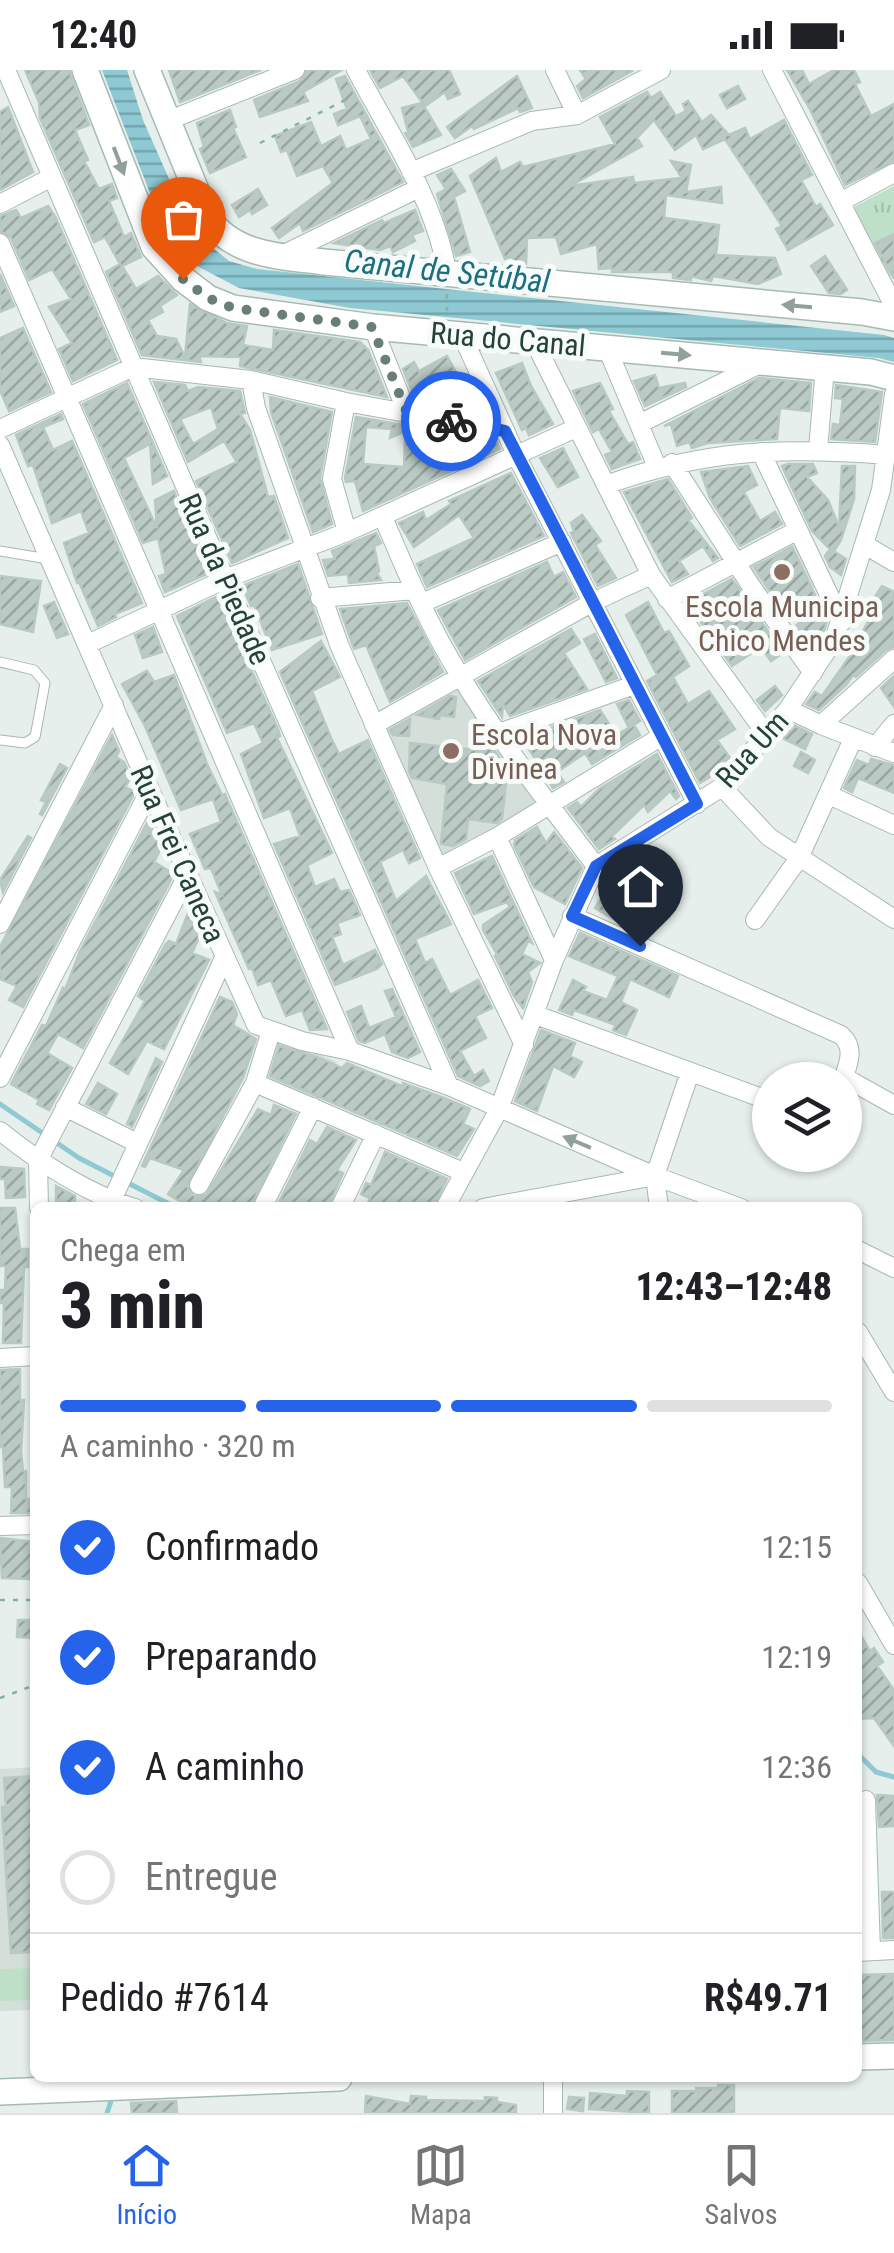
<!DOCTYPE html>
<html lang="pt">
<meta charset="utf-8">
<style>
body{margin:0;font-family:"Roboto Condensed",sans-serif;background:#f6f6f6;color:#202124;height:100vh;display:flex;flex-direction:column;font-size:38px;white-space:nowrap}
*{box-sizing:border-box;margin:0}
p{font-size:32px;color:#757577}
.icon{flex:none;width:55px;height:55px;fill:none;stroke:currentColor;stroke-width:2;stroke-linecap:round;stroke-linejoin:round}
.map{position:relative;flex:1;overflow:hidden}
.drawer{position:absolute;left:30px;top:1132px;width:832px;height:880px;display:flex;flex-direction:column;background:#fff;border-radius:15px;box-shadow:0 2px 8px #0004}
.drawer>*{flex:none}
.fabs{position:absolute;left:752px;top:992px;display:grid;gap:20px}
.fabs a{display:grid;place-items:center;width:110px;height:110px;border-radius:50%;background:#fff;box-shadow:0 2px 8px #0004;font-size:50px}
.pin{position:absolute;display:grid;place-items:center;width:85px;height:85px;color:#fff;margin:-102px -42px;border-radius:50% 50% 50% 0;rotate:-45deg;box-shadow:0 0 10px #0007}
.pin .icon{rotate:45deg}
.courier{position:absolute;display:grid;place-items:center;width:100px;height:100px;margin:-50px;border:8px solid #2563eb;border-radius:50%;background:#fff;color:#222;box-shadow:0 2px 12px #0007}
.head em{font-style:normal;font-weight:800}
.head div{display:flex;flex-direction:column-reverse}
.head{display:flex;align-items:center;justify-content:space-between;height:170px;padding:0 30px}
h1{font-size:65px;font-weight:800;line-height:75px}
.bar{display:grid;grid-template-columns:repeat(4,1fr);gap:15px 10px;align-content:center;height:120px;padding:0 30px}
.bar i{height:12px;border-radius:8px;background:#e0e0e0}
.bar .selected{background:#2563eb}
.bar p{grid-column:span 4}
.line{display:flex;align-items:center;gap:25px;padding:0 30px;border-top:2px solid #e0e0e0}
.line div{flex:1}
ol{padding:0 30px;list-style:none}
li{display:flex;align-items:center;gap:30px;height:110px}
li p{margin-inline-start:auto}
li .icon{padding:10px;border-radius:50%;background:#2563eb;color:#fff;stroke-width:4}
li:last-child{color:#757577}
li i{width:55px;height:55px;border:5px solid #e0e0e0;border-radius:50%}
.status{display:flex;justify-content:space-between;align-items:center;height:70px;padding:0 50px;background:#fff;direction:ltr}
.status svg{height:28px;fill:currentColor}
.menu{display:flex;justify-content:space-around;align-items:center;height:140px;border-top:2px solid #e0e0e0;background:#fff;font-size:28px;color:#757577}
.menu a{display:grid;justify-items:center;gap:5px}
.menu .selected{color:#2563eb}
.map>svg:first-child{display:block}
.built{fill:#d4dfda}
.grass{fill:url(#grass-tufts)}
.garden{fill:#bfe0c8}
.water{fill:url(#water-rules)}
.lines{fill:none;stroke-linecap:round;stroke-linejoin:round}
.stream{stroke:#8ec9d4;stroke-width:5}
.building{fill:url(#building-hatch);stroke:#b8c9c2;stroke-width:2.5;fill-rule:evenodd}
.lane-casing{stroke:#a8b8b2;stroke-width:11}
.street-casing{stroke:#a8b8b2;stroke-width:20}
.secondary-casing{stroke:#a4bbb3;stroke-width:28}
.path{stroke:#86b3a5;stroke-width:2.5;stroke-dasharray:5 8;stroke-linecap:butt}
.lane{stroke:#fff;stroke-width:9}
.street{stroke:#fff;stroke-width:18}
.secondary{stroke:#fff;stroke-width:25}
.oneway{fill:#92a09c}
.done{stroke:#687f78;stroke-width:10;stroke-dasharray:0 18}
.route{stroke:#2563eb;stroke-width:12}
.education-dot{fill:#8d6e63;stroke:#f7fbf9;stroke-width:4}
.labels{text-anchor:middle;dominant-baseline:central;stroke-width:10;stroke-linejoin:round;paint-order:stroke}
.street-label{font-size:30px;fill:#24423a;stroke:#f7fbf9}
.education-label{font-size:30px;fill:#785e54;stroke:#f7fbf9}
.water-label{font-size:32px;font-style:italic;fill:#1c6f80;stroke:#f7fbf9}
</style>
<div class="status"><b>12:40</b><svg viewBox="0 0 49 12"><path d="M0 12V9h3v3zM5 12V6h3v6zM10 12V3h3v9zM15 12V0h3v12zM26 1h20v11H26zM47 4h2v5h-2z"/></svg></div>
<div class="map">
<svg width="894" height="2043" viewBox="0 0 894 2043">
<defs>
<pattern id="grass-tufts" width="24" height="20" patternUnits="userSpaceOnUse" patternTransform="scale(2.5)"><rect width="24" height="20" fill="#bfe0c8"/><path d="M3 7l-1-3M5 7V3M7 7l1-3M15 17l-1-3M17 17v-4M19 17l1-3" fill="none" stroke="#a4c1ad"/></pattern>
<pattern id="water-rules" width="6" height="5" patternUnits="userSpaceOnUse" patternTransform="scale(2.5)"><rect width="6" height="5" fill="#8ec9d4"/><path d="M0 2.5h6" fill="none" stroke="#74a5ad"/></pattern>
<pattern id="building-hatch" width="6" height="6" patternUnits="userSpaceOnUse" patternTransform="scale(2.5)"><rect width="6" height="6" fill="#bbcac4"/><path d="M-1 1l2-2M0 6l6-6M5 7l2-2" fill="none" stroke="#98a6a0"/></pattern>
</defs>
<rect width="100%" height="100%" fill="#e6efeb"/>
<path class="built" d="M797 463 823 512 773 544 739 493Z
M459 610 543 734 445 791 382 656Z
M275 965 337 992 321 1030 260 1007Z
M35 1697V1940L0 1941V1699Z"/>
<path class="grass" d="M894 116V205L881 208 850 139Z"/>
<path class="garden" d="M35 1898V1930L0 1931V1899Z"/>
<path class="water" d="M102 0H127L143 50 192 161 229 191 257 199 884 265 894 268V292L879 288 350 238 239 218 195 195 166 164Z"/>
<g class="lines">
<path class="stream" d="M0 1034 79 1088 116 1107
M126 1112 177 1138
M858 1684 876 1702 894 1707
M107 2043 111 2031"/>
</g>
<path class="building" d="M25 0H69L89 55 75 60 88 90 84 91 99 119 112 114 117 128 109 131 124 167 131 163 141 187 122 196 136 219 158 206 177 225 160 236 163 242 148 250 157 266 176 269 185 287 190 234 227 253 247 256 243 275 273 280 274 260 360 272 368 280 387 327 240 296 241 287 199 286 201 292 142 285 106 202 120 194 105 167 94 172 40 48 39 32Z
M169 0H261L180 32Z
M307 0H342L303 22 308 31 260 47 254 30 300 11Z
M370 0H449L460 24 448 29 445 22 425 36 403 6 380 18Z
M580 0H631L632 1 583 28 577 16 586 9Z
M787 0H802L809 14 834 0H854L860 12 855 14 871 46 894 34V91L845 115 810 39Z
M345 6 403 112 303 161 300 153 279 168 272 158 333 113 323 96 297 106 287 80 281 82 275 66 311 52 321 76 340 66 346 80 371 69 360 46 338 55 334 44 347 39 336 9Z
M517 6 532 38 520 42 518 38 474 59 472 56 455 68 447 57Z
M738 16 745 29 727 38 720 25Z
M647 22 651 28 660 22 676 46 686 41 683 34 688 31 702 52 711 45 729 65 745 58 750 69 784 50 812 105 801 110 816 137 820 134 833 155 788 180 776 159 782 156 725 69 703 79 696 65 675 80 654 50 637 68 642 76 570 116 633 107 634 113 682 108 671 91 691 95 686 122 721 117 722 133 666 125 664 148 719 155 716 185 775 188 781 204 758 214 713 206 711 211 691 206V210L673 208V202H612V198L599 199 597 174 561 184 556 167 527 168 526 194 512 193 513 186 505 189 470 106 496 88 501 102 520 92 523 97 615 74 600 47Z
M422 33 441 65 413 77 405 63 408 62 402 38Z
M8 37 33 102 0 120V42Z
M230 40 236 57 233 58 246 87 210 103 200 79 204 77 197 53Z
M451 99 465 121 454 127 470 182 456 186 437 124 446 119 437 105Z
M258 119 267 135 252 144 250 140 239 147 232 135Z
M48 136 56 148 117 290 73 311 59 279 72 273 49 237 71 229 52 199 29 210 11 168 0 161V146L16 140 21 148Z
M415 140 423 161 412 165 415 171 393 182 390 176 380 180 334 173 382 150 384 153Z
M894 164V209L875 173Z
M825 186 847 220 841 224 829 223 811 196Z
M0 204 14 236 0 242Z
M23 258 51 322 9 341 0 320V268Z
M447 286 462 313 470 336 460 340 439 336 432 320 414 327 403 299 414 292 419 301Z
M522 293 531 316 553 354 529 365 526 358 522 360 496 303Z
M655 305 659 318 685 313 686 317 645 336 634 311Z
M759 308 811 313 809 341 780 338 777 369 708 373 692 378 689 372 677 376 671 354 664 356Z
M154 312 185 315 188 321 198 317 240 321 245 343 240 344 250 360 268 427 274 426 288 468 232 493 196 411 237 392 224 371 188 392ZM211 337 218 359 193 374 180 349Z
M127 313 167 406 153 414 150 374 124 388 157 458 155 430 174 421 209 503 165 522 159 506 166 504 158 468 143 473 83 334Z
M600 313 613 339 609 341 628 374 633 372 640 389 612 399 605 385 612 382 599 359 593 362 573 321Z
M836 315 882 322 875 372 831 369 833 354 840 355 843 329 835 328Z
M270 327 332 342 320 408 332 454 313 462 271 342Z
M61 344 63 349 43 357 53 380 72 371 142 533 115 544 116 547 98 556 79 512 77 513 64 473 89 463 81 441 52 453 33 395 28 396 16 365Z
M356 347 416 357 390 368 392 359 366 357 363 394 404 397 405 370 416 368 425 390 487 370 497 372 500 379 363 441 355 411 346 412 345 408Z
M563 378 578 407 558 417 540 388Z
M788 394H813L817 403 807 407 828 430 839 457 842 396H855L854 429 841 470 834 481 846 489 841 505 830 497 825 486 830 479 812 461 782 396Z
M748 396 757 415 744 422 760 451 775 442 782 454 740 476 710 428 701 402Z
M511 403 544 466 427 517 417 494 474 468 459 445 414 477 399 453 423 442 426 450 451 434 449 431Z
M668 409 692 448 688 450 718 488 713 491 703 476 679 491 688 504 672 512 624 422Z
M582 445 601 471 595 475 616 508 598 516 571 463 574 461 571 453Z
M376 463 381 473 374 476 379 501 377 503 381 510 349 513 348 504 328 506 323 490 335 489 332 481Z
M792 477 818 531 806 540 794 524 778 533 754 497Z
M547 492 554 507 563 502 576 527 465 590 438 540Z
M298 494 322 564 272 580 254 535 251 536 242 516Z
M0 506 41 511 33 562 0 554Z
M732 509 783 583 771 591 761 577 732 596 687 533Z
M882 516 894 522V577L886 580 856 607 853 605 847 614 819 640 806 634 815 622 822 626 865 564 862 563 873 542 867 538Z
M218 526 278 659 280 666 277 668 332 783 307 795 315 817 334 809 340 822 349 820 360 845 337 853 341 864 332 867 343 895 375 880 382 894 377 899 335 915 274 774 300 766 290 738 264 748 241 684 263 673 254 653 227 663 177 546Z
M54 532 68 564 57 568 44 536Z
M648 532 664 563 669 561 689 596 673 607 688 634 709 621 735 659 717 670 730 688 719 701 700 713 647 611 657 605 626 545Z
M407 533 443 602 390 632 366 575 354 579 340 539Z
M818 539 827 551 823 564 808 574 795 556Z
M153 557 162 582 143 588 135 565Z
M571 559 580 573 564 583 587 619 510 646 503 634 502 647 478 611Z
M595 564 617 608 606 612 584 569Z
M321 571 340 607 312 621 331 668 339 684 368 670 420 788 409 793 403 780 380 792 396 831 426 806 451 854 415 869 425 893 432 889 450 925 478 910 492 938 475 946 486 968 460 981 474 1006 483 1000 489 1011 480 1016 458 1006 280 602Z
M147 601 154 612 174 605 207 694 222 725 225 724 327 959 310 960 302 940 286 946 271 910 258 915 252 898 249 899 215 822 222 825 211 798 205 799 190 764 221 752 213 729 181 740 145 656 122 614Z
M894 606V637L881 618Z
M775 616 782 625 765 641 757 630Z
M450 626 456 627 454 647 440 645 439 649 417 645Z
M629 630 640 651 629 658 617 634Z
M600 640 616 665 634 655 640 665 592 694 585 683 557 702 564 712 553 718 522 668Z
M410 649 409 666 393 665 390 660Z
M791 654 812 664 805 679 784 669Z
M112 665 119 681 116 687 124 692 131 708 125 717 135 722 23 937 9 930 17 916 0 909V877Z
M410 673 475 680 476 674 491 676 499 687 498 700 507 702 502 749 497 753 468 749 466 769 453 776 441 774 447 714 412 708 409 701Z
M801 682 815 690 808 703 794 696Z
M657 684 679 726 676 729 670 721 648 742 644 735 612 766 615 769 599 779 568 738 577 732 581 737 599 719Z
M871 689 894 695V723L858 708 852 722 844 718 857 690 869 695Z
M60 694 67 698 42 745 40 744 46 732 41 730Z
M149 749 153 757 150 764 158 767 162 776 154 792 174 804 83 978 58 964 47 983 72 998 49 1040 37 1034 39 1030 11 1014 42 955 46 956 63 918 65 920 80 881Z
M537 757 546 773 554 762 582 798 565 834 534 817 514 775 515 770Z
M28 766 31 768 3 822 0 810Z
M492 786 532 873 528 871 522 884 540 893 528 902 532 912 523 938 514 926 495 886 497 884 483 860V855L510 837 507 832 474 844 455 803Z
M608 817 635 834 622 854 595 838Z
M190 838 201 863 192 883 209 890 164 979 147 971 128 1004 110 993 145 931 138 926 165 875 169 871 176 874Z
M580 863 678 906 669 927 630 909 621 932 637 940 626 965 613 960 616 955 574 940 572 945 559 940 573 910 586 917 583 921 607 930 618 906 569 886Z
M392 919 420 982 408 988 392 982 385 964 365 973 359 971 347 942 361 936 369 958 396 947 385 921Z
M220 927 232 932 237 944 233 955 256 969 243 1008 187 1116 194 1126 206 1125 258 1039 271 1045 274 1035 296 1044 250 1138H196L181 1132 168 1124 184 1100 150 1088 145 1097 142 1096Z
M541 960 575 973 570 986 582 992 574 1007 553 996 537 1041 515 1031Z
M279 976 317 987 342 998 347 993 404 1017 403 1013 444 1028 470 1039 463 1054 474 1059 457 1086 270 1006Z
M156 988 162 992 132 1057 127 1054Z
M98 1013 117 1024 106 1044 86 1034Z
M327 1057 356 1070 337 1100 343 1103 328 1138H276L310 1070 317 1074Z
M385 1082 447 1109 433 1138H366L370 1128 361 1124 366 1113 371 1115Z
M0 1097 24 1099 25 1127 6 1128 5 1109H0Z
M56 1116 75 1126V1138H56Z
M0 1138H15L20 1179H28V1197H24L21 1273H3L4 1233H0V1220H5L6 1196H0Z
M20 1299V1330H24L21 1382 23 1401H26V1429H33V1443H11L12 1417H5L3 1377H0V1300Z
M0 1468 35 1472V1499H31V1509L2 1508Z
M18 1550H35V1568L17 1567Z
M858 1561 870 1581 874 1578 883 1592 877 1596 894 1620V1676L874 1648 858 1649Z
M35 1706V1753H31L35 1882 11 1883 2 1737H6L4 1708Z
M877 1725 894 1726 893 1756 879 1757Z
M882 1822H894V1868H883Z
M894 1904V1970L858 1971V1905Z
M718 2015H734V2043H672V2021H696V2018H718Z
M627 2021 649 2022V2043L589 2039 590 2023 627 2026Z
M366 2026 410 2034 411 2026 426 2027V2030L485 2031V2027L497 2028V2032L516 2035V2043H365Z
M569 2027 584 2028 583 2041 567 2039Z
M176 2031 177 2043H132L131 2033Z"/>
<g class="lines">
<g class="lane-casing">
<path id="lane" d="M0 481 48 489
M0 592 34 600 45 613 35 667 25 673 0 670"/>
</g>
<g class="street-casing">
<path id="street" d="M6 0 225 509 449 1016
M356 0C390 64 435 130 447 202
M555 0 577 45
M772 0 894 236
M167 51 295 0
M411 102 532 51 577 45 661 0
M842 131 894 103
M0 134 50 108
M0 173 350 981
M280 186 419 118
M373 257 407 343
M461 263 517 387 697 734
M534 271 651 505 766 664
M607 278 657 397
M251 310 256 338 340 577 438 798 524 975
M346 332 332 409 347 462
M639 354 760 294
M0 359 133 297 251 310 346 332 505 361
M0 375 150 720 256 955 302 971 350 981 449 1016 655 1106
M818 380 825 297
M761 382 842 552
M672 393 751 516 813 603
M606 415C705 379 784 377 888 385
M383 447C406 501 429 557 461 607 501 672 549 735 596 796
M865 475 894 492
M320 528 415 520
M667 529 798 460
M422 533 562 472
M88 574 225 509 347 462 576 358
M788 639 821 655 894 683
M374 655 593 532 651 505
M821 655 894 589
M499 663 634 615
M875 677 894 654
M722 717 769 767 894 849
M829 725 894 755
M497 767 554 890
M438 798 497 767 662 666
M572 846 841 965C856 978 848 994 843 1010
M755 850 799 788 853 669
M0 854 114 635
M536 945 770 1031
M844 1007 894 1035
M0 1008 150 720
M255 1013 463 1102
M65 1037 137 1073
M0 1061C37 1091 90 1125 135 1138
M199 1115 255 1013 271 961
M113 1128 224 888
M39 1138 38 1092 45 1077 188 804
M262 1138 313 1037
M340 1138 376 1064
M445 1138 499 1039 554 890 596 796 722 717 788 639 834 570 881 420 894 324
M483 1138 655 1106 741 1138
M659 1138 655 1106 690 1002
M858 1180 894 1198
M858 1262 894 1322
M0 1288 35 1286
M0 1456 35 1455
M858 1513 894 1575
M866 1730 871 1881
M858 1882 894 1880
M553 2008V2043"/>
</g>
<g class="secondary-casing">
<path id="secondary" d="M85 0 154 177 183 209 208 228 233 238 373 257 871 302 894 308
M147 0 207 147C234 186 279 186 324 192L862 242 894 248
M858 1987 894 1986
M0 2022 339 2008"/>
</g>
<path class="path" d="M260 73 351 27
M447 224V241
M0 1530H35
M0 1628 35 1615"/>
<use href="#lane" class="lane"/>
<use href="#street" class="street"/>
<use href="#secondary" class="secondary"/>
</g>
<defs><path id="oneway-solid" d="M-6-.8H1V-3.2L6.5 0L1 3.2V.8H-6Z" transform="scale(2.5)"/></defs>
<g class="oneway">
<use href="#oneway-solid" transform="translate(119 91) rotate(69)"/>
<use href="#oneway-solid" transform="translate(797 236) rotate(-175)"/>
<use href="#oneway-solid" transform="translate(676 284) rotate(5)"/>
<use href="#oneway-solid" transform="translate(577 1072) rotate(-157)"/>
</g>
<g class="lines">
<path class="done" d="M183 209 208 228 233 238 372 257 407 343 451 351"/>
<path class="route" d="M451 351 505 361 697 734 596 796 572 846 640 876"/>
</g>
<g class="education-dot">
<circle cx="782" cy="502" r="10"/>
<circle cx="451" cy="681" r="10"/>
</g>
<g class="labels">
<g class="street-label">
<text transform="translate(508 269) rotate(5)">Rua do Canal</text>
<text transform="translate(225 509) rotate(66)">Rua da Piedade</text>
<text transform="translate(752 679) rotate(-48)">Rua Um</text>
<text transform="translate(178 784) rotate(66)">Rua Frei Caneca</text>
</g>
<g class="education-label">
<text x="782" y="536">Escola Municipa<tspan x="782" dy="34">Chico Mendes</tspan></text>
<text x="471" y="664" text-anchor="start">Escola Nova<tspan x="471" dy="34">Divinea</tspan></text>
</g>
<g class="water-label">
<text transform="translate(447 201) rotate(6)">Canal de Setúbal</text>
</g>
</g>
</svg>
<div class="fabs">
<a><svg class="icon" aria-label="layers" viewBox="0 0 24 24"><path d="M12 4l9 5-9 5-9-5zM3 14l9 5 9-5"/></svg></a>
</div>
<div class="pin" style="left:183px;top:209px;background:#ea580c"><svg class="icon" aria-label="bag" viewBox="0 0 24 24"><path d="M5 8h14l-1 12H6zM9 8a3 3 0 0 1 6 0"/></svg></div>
<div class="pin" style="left:640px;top:876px;background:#1f2937"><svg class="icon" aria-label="home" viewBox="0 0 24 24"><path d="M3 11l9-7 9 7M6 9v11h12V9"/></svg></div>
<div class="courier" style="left:451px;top:351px"><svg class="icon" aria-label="bike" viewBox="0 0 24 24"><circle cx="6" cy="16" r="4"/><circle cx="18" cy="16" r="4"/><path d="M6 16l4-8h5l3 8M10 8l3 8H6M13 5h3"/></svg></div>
<section class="drawer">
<div class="head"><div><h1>3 min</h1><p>Chega em</p></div><em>12:43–12:48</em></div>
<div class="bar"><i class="selected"></i><i class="selected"></i><i class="selected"></i><i></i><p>A caminho · 320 m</p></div>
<ol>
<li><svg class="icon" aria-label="check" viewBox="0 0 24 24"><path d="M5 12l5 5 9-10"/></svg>Confirmado<p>12:15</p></li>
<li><svg class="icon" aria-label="check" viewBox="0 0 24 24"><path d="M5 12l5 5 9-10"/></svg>Preparando<p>12:19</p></li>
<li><svg class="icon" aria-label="check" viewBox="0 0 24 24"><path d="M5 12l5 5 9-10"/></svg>A caminho<p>12:36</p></li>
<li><i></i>Entregue</li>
</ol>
<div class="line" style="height:130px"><div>Pedido #7614</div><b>R$49.71</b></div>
</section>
</div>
<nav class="menu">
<a class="selected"><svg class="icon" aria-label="home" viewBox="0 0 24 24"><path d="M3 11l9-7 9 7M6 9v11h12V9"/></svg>Início</a>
<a><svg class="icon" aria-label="map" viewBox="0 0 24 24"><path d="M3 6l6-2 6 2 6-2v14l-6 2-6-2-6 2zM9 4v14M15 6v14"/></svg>Mapa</a>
<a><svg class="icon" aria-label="saved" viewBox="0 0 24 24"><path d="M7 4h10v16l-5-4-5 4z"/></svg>Salvos</a>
</nav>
